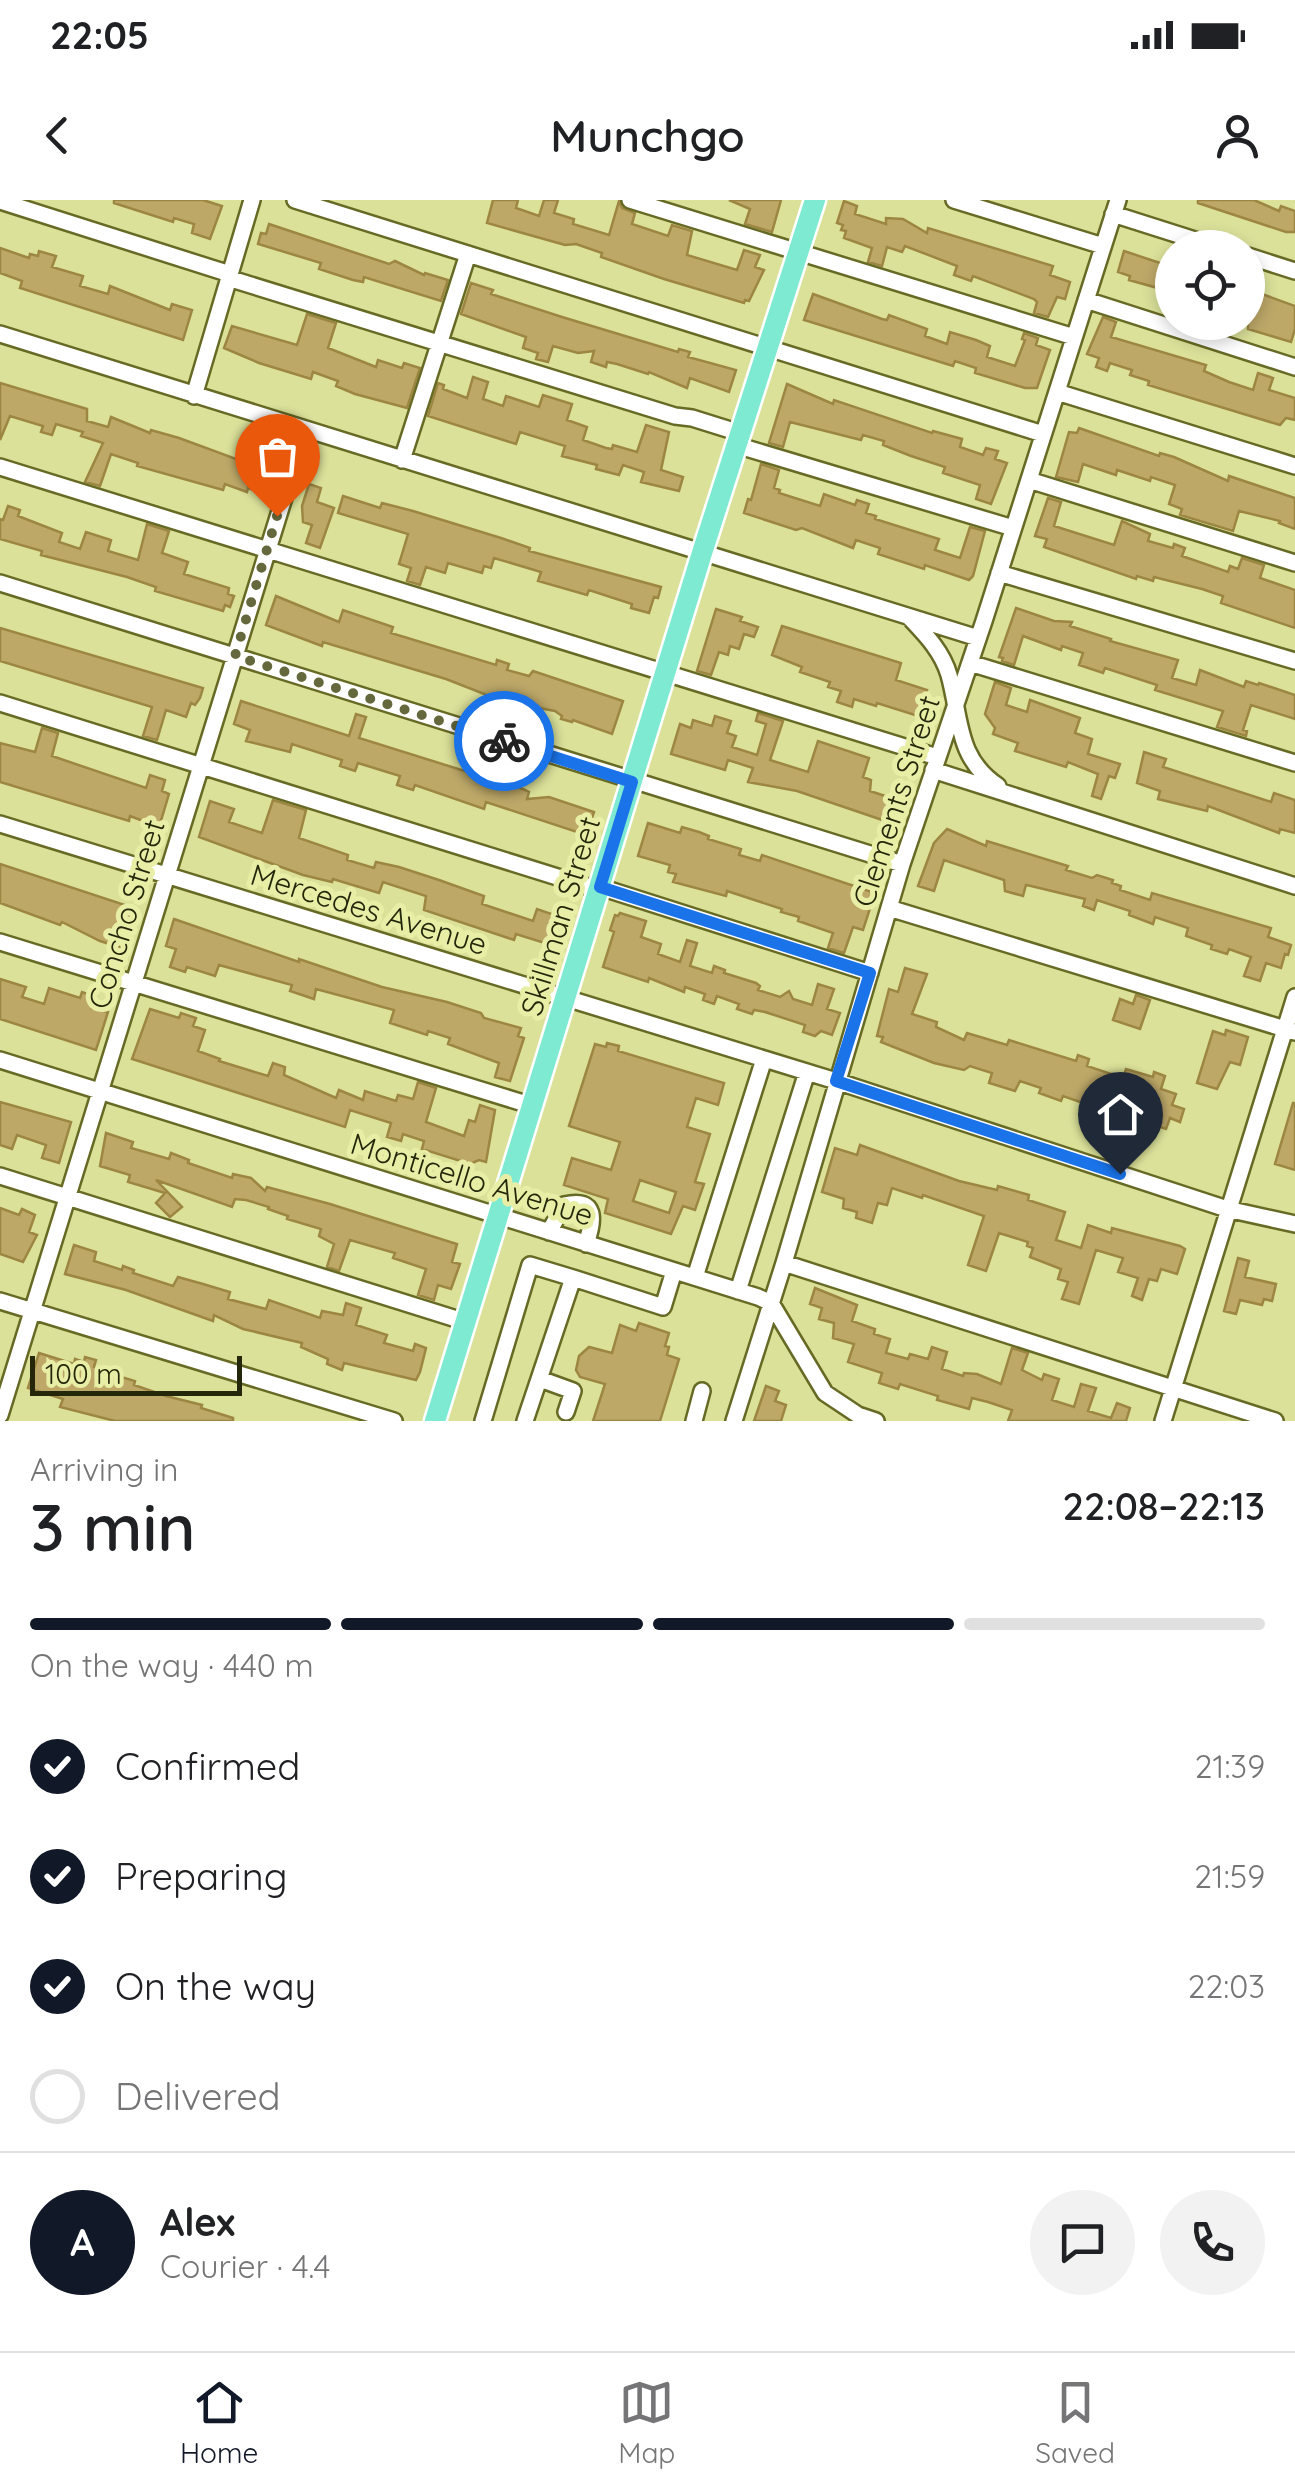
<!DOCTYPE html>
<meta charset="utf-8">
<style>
body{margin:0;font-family:Quicksand,sans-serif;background:#f2f2f2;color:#202124;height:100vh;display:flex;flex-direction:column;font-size:38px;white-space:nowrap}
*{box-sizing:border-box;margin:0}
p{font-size:32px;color:#757577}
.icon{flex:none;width:55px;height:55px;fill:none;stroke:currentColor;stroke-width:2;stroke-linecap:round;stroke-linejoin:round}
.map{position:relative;height:1221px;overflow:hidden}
.sheet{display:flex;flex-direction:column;background:#fff;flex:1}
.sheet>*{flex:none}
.fabs{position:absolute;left:1155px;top:30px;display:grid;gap:20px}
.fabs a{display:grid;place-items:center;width:110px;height:110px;border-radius:50%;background:#fff;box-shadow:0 5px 15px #0003;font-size:50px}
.scale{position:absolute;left:30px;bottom:25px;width:212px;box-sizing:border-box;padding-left:10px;border:5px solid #25270a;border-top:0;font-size:28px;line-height:35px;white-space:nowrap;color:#25270a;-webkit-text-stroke:8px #e8eea6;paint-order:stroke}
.pin{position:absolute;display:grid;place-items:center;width:85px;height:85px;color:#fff;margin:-102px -42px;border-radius:50% 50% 50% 0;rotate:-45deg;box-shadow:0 0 10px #0007}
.pin .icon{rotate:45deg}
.courier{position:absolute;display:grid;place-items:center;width:100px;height:100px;margin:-50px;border:8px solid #1a73e8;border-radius:50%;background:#fff;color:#222;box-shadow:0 2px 12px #0007}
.head em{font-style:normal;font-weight:600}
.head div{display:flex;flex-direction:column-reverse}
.head{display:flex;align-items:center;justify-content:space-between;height:170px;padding:0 30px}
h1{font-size:65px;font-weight:600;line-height:75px}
.bar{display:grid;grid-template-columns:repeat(4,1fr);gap:15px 10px;align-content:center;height:120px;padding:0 30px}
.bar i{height:12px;border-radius:8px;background:#e0e0e0}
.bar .current{background:#111827}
.bar p{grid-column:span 4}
.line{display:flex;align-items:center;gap:25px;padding:0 30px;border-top:2px solid #e0e0e0}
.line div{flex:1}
.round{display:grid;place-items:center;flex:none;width:105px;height:105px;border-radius:52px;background:#f2f2f2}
ol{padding:0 30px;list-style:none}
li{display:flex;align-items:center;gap:30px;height:110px}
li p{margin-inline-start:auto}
li .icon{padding:10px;border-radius:50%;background:#111827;color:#fff;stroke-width:4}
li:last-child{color:#757577}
li i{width:55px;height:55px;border:5px solid #e0e0e0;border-radius:50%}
.status{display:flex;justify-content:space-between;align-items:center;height:70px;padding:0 50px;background:#fff;direction:ltr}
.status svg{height:28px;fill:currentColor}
header{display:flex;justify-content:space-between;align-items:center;height:130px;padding:0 30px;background:#fff;font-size:45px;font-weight:600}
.tab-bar{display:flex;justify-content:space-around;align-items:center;height:140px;border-top:2px solid #e0e0e0;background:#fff;font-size:28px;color:#757577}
.tab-bar a{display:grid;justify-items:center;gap:5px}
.tab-bar .current{color:#111827}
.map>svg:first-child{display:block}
.building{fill:#bda868;stroke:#9c8642;stroke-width:2.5;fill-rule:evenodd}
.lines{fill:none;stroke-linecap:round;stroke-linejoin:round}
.minor-casing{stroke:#676a24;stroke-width:20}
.major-casing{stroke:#fff;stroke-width:25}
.minor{stroke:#fff;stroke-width:15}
.major{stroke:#7dead1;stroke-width:20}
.done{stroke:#65683c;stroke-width:10;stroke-dasharray:0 18}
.route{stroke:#1a73e8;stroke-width:12}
.labels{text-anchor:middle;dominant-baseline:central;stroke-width:10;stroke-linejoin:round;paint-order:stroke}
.street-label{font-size:30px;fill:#25270a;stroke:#e8eea6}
</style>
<div class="status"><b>22:05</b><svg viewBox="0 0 49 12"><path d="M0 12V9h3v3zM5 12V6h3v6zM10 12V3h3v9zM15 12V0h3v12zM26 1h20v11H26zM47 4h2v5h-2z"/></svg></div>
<header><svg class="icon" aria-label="back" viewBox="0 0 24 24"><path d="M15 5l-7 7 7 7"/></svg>Munchgo<svg class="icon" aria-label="person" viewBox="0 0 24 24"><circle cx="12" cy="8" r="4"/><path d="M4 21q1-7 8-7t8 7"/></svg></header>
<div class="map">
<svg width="1295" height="1221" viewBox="0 0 1295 1221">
<rect width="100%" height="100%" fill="#dbe199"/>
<path class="building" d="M114 0H203L222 6 210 39 192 33 194 24 174 18 173 22 114 3Z
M493 0H518L516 8 539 16 544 0H558L554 13 574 19 573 24 609 35 619 1 622 8 635 13 632 24 668 36 672 25 692 31 687 55 737 70 744 50 760 55 755 67 764 70 749 101 745 100 744 103 664 79 601 57 602 53 576 44 565 45 487 23Z
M729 0H781L772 32 745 24 750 9Z
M1198 0H1254L1279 11 1281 6 1295 11V32H1286L1198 3Z
M844 1 857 6 855 14 886 24V18L903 19 927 33 928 28 1053 66 1050 75 1070 82 1065 99 1057 97 1048 117 1034 113 1037 102 1034 99 973 76 971 81 954 75 957 66 905 46 902 52 887 47 882 66 868 62 872 48 844 38 846 31 841 30 843 25 837 23Z
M269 24 389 64 395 61 424 75 425 73 448 80 441 101 364 77 363 82 353 80 319 69 321 63 258 44 261 33 266 34Z
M0 48 29 58 30 54 38 56 39 51 56 56 52 67 83 76 80 86 108 94 110 86 170 110 172 104 192 110 183 140 20 88 22 81 0 73Z
M1124 51 1172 67V92L1129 80 1130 76 1118 72Z
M471 83 493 90 491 94 562 117 678 152 679 149 690 152 688 157 736 170 729 192 690 178 687 188 649 172 648 174 617 164 607 162 606 167 591 162 594 151 578 153 553 146 548 162 536 159 538 153 523 148 526 137 461 114Z
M1248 89 1295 106V129L1291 142 1248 129Z
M813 94 882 119 887 120 889 115 927 129 925 136 947 144 950 132 976 140 990 146 987 157 1015 166 1025 140 1022 139 1024 133 1038 138 1036 145 1050 150 1037 188H1025L975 173 976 168 955 161 953 166 804 120Z
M307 114 336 123 328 148 376 167 378 160 402 168 404 163 420 168 407 208 355 194 336 186 338 181 313 172 311 179 259 163 224 148 232 126 297 145Z
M1103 117 1116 122 1111 137 1206 165 1204 171 1229 182 1253 190 1258 173 1273 178 1269 190 1295 198V220L1286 218 1280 225 1148 185 1149 181 1130 175 1132 170 1110 163 1107 171 1096 167 1099 158 1087 154Z
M473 177 488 182 483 199 503 206 506 196 539 207 543 195 572 204 567 220 587 227 583 240 606 248 612 249 613 245 637 252 646 225 669 232 661 270 683 277 679 291 641 282 644 272 623 265 619 275 596 269 597 265 562 256 565 246 520 232 516 244 428 216 438 183 444 185 443 189 467 198Z
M0 183 87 209V221L108 227 111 217 150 233 151 230 179 238 244 262 245 259 268 267 256 291 248 288 247 292 225 284 223 290 137 266 138 263 111 254 100 286 85 282 103 243 81 236 83 232 56 224 52 235 41 232 43 226 10 216 0 240Z
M787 184 833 204 834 200 932 233 933 231 962 239 960 247 983 255 986 248 998 251 995 259 1007 263 991 304 976 299 980 285 943 273 945 267 911 256 883 245 884 241 863 235 861 240 790 222 783 247 769 243Z
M1079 228 1159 256 1160 253 1174 257 1228 281 1229 276 1295 298V329L1279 323 1280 321 1239 311 1233 331 1180 315 1182 309 1169 304 1175 285 1151 277 1150 281 1117 270 1116 275 1083 264 1078 282 1056 277 1069 232 1077 233Z
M761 264 779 270 774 288 780 290 779 293 820 306 824 294 855 305 857 300 869 304 866 313 876 316 875 319 939 339 935 350 960 358 970 327 985 331 973 376 969 380 925 365 924 369 878 354 880 348 856 340 853 348 802 328 796 330 744 313 748 299 751 300Z
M309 284 321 288 317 302 334 308 320 348 306 343 312 325 303 322 302 306Z
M343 296 380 308 382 303 413 311 501 338 530 348 529 351 661 387 658 398 654 397 649 413 631 408 632 404 589 390 587 395 538 381 541 372 494 358 491 368 484 366 482 373 448 363 445 373 426 367 420 385 407 381 411 368 399 364 408 334 338 313Z
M1048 298 1061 302 1054 326 1114 345 1122 321 1150 334 1148 341 1173 348 1174 344 1185 348 1182 356 1228 372 1230 366 1238 369 1242 358 1264 365 1260 378 1295 390V428L1221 403 1223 396 1202 389 1154 377 1153 381 1137 376 1136 379 1044 347 1047 339 1035 336Z
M8 306 20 310 18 316 62 333 59 342 80 349 86 332 111 340 108 351 138 360 147 324 169 331 162 353 188 362 184 374 229 388 228 394 234 396 230 407 225 405 223 411 155 391 156 387 127 377 41 355 42 351 0 339V319L3 320Z
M276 396 339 422 343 410 393 427 391 433 496 465 497 460 509 464 507 470 529 476 533 471 623 501 612 534 573 520 572 522 561 519 562 516 555 511 512 503 510 508 495 504 497 499 446 479 323 442 322 446 266 425Z
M1016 408 1054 421 1072 422 1070 426 1111 439 1110 441 1178 460 1172 478 1196 485 1200 470 1244 487 1246 481 1258 485 1259 483 1295 495V519L1251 505 1243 530 1247 531 1246 536 1217 527 1223 511 1155 490 1157 485 1105 468 1103 473 1079 465 1083 453 1062 446 1061 450 1023 436 1014 465 1002 461 1003 458 999 457Z
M716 409 742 417 740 421 758 427 754 437 744 434 739 449 730 446 728 455 719 452 711 475 697 471Z
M782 426 901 463 896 480 927 490 918 516 877 503 876 506 854 499 852 507 837 502 841 491 828 487 830 482 800 472 802 467 772 455Z
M0 428 203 488 200 498 195 505 191 503 186 517 166 510 157 540 143 536 152 507 0 461Z
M995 482 1011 488 1006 505 1027 512 1030 500 1080 518 1075 533 1092 539 1088 554 1120 564 1115 578 1109 576 1101 599 1092 596 1098 574 1068 562 1066 567 1015 551 1018 543 993 534 995 528 985 514Z
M241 501 349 536 356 514 366 517 359 538 484 577 482 581 503 587 504 583 523 589 529 592 527 599 549 597 594 612 586 635 486 602 484 609 415 585 413 590 397 585 400 576 358 563 355 571 340 566 342 560 292 544 290 552 246 541 250 530 234 524Z
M758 513 783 521 770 560 808 572 818 541 869 558 863 577 871 580 870 591 904 602 900 626 797 591 748 582 753 568 728 560 725 570 671 554 680 524 691 528 693 520 712 526 715 516 731 521 727 533 736 536 732 547 757 555 766 524 756 521Z
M42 528 58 533 52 556 146 588 150 575 165 580 162 591 169 594 159 627 130 616 129 621 0 582V543L35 552Z
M1144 552 1166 559 1163 567 1271 602 1274 593 1295 600V633L1280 629 1279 633 1208 606 1207 611 1158 599 1160 591 1137 583Z
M273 600 306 610 299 638 348 655 347 660 374 668 376 662 399 667 439 680 484 696 482 704 533 721 537 709 563 718 560 728 557 727 551 745 516 734 514 740 424 710 426 696 383 682 379 693 333 679 332 682 303 675 199 637 210 601 234 609 229 622 262 633Z
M648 623 680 633 682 627 699 632 709 636 708 639 741 649 739 655 760 661 762 655 875 693 863 730 853 727 844 753 828 748 833 733 798 721 799 717 781 712 782 709 727 691 726 696 673 682 676 674 668 672 670 665 638 656Z
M947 629 986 646 987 641 1068 666 1066 670 1092 678 1097 675 1113 680 1112 683 1121 686 1120 690 1150 700 1152 693 1271 728 1268 737 1291 745 1288 755 1285 754 1281 768 1266 763 1260 781 1244 776 1251 757 1229 749 1227 754 1211 749 1212 745 1186 736 1188 728 1155 717 1153 724 1129 715 1130 711 1097 700 1094 710 1083 706 1085 699 1031 686 1026 685 1023 696 1005 691 1004 680 944 660 934 691 918 686 934 643Z
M0 664 137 709 125 749 100 741 62 722 60 725 0 703Z
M620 713 646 721 641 737 661 744 658 754 680 762 687 740 697 743 690 766 712 773 714 766 725 770 724 773 756 783 760 786 758 790 780 797 789 791 793 799 812 805 818 784 834 789 827 809 840 813 832 835 821 831 815 836 803 832 805 825 765 812 754 810 752 814 737 809 739 804 717 796 714 804 703 800 705 794 685 787 684 792 649 778 648 782 603 767 614 732 610 730 615 715 618 716Z
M174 719 299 762V759L382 787 447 802 481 813 484 818 521 828 518 836 524 838 510 881 495 877 499 863 448 844 450 838 428 831 427 835 390 823 394 810 316 789 314 799 290 791 292 785 219 765 215 776 187 767 185 772 170 767 176 749 166 746Z
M905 768 927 774 912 814 937 822 936 827 964 840 967 833 1007 845 1009 840 1076 861 1078 855 1089 859 1087 866 1123 878 1126 869 1153 877 1154 872 1165 876 1161 889 1176 894 1172 905 1184 909 1180 922 1170 918 1166 929 1127 916 1126 919 1117 917 1116 919 1088 910 1089 905 1063 896 1061 901 1039 893 1041 888 1020 881 1015 891 989 883 992 873 970 866 964 870 934 863 881 842 883 837 877 836 889 789 898 792Z
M0 779 26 787 22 797 44 804 49 788 80 798 82 792 96 797 92 808 108 812 96 850 0 819Z
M1136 795 1150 800 1140 829 1113 820 1120 799 1133 804Z
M150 809 179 818 181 813 196 818 193 826 205 830 198 851 220 859 219 861 268 876 273 863 285 867 284 875 336 898 339 890 363 900 365 891 396 901 398 895 413 899 418 882 436 888 426 922 464 936 469 920 475 922 480 905 495 910 486 962 479 960 470 964 422 949 424 941 403 934 401 941 387 937 391 923 350 910 345 927 132 859Z
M1226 830 1248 837 1240 865 1230 862 1217 889 1197 883 1213 831 1225 835Z
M607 843 619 846 618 851 724 883 718 905 696 898 687 927 710 934 695 982 704 984 695 1010 683 1006 671 1034 605 1013 608 999 564 985 572 958 611 970 620 942 569 926 595 844 606 847ZM640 980 676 992 669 1013 633 1001Z
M0 902 71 922 59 963 42 958 46 945 17 935 12 949 0 945Z
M1293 903H1295V970L1275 964Z
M106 933 133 942 131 948 169 959 171 953 189 960 188 963 232 978 233 974 251 978 265 991 267 987 330 1004 457 1044 452 1062 460 1064 451 1089 438 1085 434 1100 418 1095 426 1069 393 1058 395 1053 350 1040 339 1071 327 1067 334 1044 319 1036 321 1029 287 1019 288 1016 268 1009 269 1007 246 1000 235 999 232 1007 156 980 182 1007 170 1017 156 1003 165 993 128 982 130 975 100 966Z
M860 945 959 981 997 990 998 986 1029 995 1028 1000 1065 1012 1056 1040 1081 1048 1088 1025 1111 1033 1112 1028 1180 1046 1185 1049 1177 1074 1161 1069 1157 1081 1149 1079 1142 1100 1132 1096 1138 1078 1118 1072 1123 1058 1096 1050 1079 1104 1062 1099 1068 1082 1058 1079 1061 1069 1030 1057 1033 1048 1027 1046 1028 1042 999 1033 986 1071 968 1065 984 1016 923 995 922 998 892 988 887 1005 878 1003 872 1023 856 1018 857 1012 843 1008 844 999 822 992 835 948 857 955Z
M0 1008 19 1015 22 1009 35 1015 29 1032 37 1035 23 1062 0 1054Z
M74 1045 96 1052 94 1061 122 1070 123 1066 134 1070 133 1073 173 1086 178 1077 203 1084 230 1092 228 1099 266 1109 269 1100 320 1118 322 1111 343 1115 346 1103 361 1108 356 1125 387 1135 384 1143 413 1151 415 1144 426 1148 420 1172 416 1180 344 1163 342 1170 327 1164 328 1159 301 1147 302 1143 243 1129 214 1115 213 1121 126 1090 65 1074Z
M1238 1058 1249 1061 1245 1077 1276 1084 1272 1101 1264 1099 1262 1105 1240 1100 1236 1114 1224 1111Z
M815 1088 857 1105 852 1121 875 1129 874 1134 890 1139 886 1153 908 1159 910 1154 928 1159 932 1147 947 1152 942 1169 963 1176 964 1173 977 1174 1001 1184 1012 1148 1028 1153 1022 1170 1042 1180 1044 1174 1059 1179 1052 1200 1074 1207 1081 1184 1096 1188 1088 1211 1111 1218 1117 1203 1130 1208 1126 1221H1008L1012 1210 988 1202 972 1198 969 1209 937 1200 938 1196 900 1184 898 1189 879 1183 882 1173 848 1162 854 1144 833 1138 834 1123 819 1119 822 1108 810 1104Z
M639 1123 669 1133 665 1146 669 1147 667 1155 679 1159 660 1221H593L605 1184 580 1177 576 1170 579 1156 589 1147 612 1153 620 1125 636 1131Z
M39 1153 74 1164 75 1159 84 1162 85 1157 96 1160 94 1167 101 1171 135 1181 134 1185 166 1196 202 1205 201 1208 233 1218V1221H115L60 1207 63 1199 28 1188Z
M766 1186 779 1191 775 1201 786 1205 781 1221H754Z"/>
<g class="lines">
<g class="minor-casing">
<path id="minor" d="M295 0 1043 234
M630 0 1074 137
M954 0 1103 46
M0 1 230 74
M1113 14 1220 48
M1248 56 1295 71
M228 78 675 216 692 218 740 233
M1086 100 1295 167
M0 134 978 438
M1057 192 1295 266
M194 196 252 0
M736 245 1013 328
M402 260 468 54
M0 267 937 557
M1029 280 1295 363
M999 373 1295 461
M0 383 902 664
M909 417C925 434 942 451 949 475 961 518 956 558 998 586
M970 463 1295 563
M0 503 599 690
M933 570 1295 686
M0 624 836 881 1227 1009 1295 1024
M600 687 870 773
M889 708 1295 832
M0 742 533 906
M0 860 758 1097 771 1103 825 1193 858 1215 876 1221
M0 976 466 1122
M549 1032 564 1005C598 997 594 1021 586 1044
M784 1063 1275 1221
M695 1077 764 859
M738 1091 807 872
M0 1101 394 1221
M540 1179 573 1191 566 1212
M0 1215 305 230
M483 1221 530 1065 573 1078
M525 1221 573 1078 663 1107 674 1071
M694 1221 702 1191
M734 1221 784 1063 902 664 984 421 1118 0
M1163 1221 1295 797"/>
</g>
<g class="major-casing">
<path id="major" d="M435 1221 702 353 815 0"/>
</g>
<use href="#minor" class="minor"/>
<use href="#major" class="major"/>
</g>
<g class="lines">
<path class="done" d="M277 316 235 456 504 541"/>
<path class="route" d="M504 541 632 582 600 687 870 773 836 881 1120 974"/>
</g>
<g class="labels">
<g class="street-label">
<text transform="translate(896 601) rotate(-72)">Clements Street</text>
<text transform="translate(369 709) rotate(17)">Mercedes Avenue</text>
<text transform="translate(126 714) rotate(-73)">Concho Street</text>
<text transform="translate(560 716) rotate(-73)">Skillman Street</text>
<text transform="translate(472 979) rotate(17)">Monticello Avenue</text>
</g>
</g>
</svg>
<div class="fabs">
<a><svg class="icon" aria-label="locate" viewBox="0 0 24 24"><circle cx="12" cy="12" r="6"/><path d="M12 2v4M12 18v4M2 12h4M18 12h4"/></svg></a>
</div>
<div class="scale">100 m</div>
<div class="pin" style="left:277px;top:316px;background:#ea580c"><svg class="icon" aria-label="bag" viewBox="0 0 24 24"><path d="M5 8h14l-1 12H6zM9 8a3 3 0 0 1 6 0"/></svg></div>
<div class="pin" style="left:1120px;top:974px;background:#1f2937"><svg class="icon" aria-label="home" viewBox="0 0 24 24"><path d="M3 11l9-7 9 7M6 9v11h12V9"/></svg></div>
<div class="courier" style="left:504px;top:541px"><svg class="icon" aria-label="bike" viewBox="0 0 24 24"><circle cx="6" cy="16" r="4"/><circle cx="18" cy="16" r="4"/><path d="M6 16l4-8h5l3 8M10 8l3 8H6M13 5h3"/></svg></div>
</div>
<section class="sheet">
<div class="head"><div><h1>3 min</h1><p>Arriving in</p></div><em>22:08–22:13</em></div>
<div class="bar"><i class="current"></i><i class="current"></i><i class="current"></i><i></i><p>On the way · 440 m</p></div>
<ol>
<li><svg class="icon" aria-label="check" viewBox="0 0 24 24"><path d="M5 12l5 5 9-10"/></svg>Confirmed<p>21:39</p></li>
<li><svg class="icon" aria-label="check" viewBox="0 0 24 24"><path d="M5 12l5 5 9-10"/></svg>Preparing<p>21:59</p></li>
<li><svg class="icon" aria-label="check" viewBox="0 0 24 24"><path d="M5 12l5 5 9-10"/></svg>On the way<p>22:03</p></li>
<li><i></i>Delivered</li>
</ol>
<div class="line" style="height:180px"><b class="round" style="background:#111827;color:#fff">A</b><div><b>Alex</b><p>Courier · 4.4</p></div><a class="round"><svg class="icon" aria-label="chat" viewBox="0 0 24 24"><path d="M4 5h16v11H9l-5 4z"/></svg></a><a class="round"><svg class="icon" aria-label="phone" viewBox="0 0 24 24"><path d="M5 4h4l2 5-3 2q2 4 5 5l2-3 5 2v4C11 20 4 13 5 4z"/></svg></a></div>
</section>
<nav class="tab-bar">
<a class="current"><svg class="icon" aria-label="home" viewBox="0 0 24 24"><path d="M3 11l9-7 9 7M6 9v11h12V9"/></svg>Home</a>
<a><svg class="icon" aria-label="map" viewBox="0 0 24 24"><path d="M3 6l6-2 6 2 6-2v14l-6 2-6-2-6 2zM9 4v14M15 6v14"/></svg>Map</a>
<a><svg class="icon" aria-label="saved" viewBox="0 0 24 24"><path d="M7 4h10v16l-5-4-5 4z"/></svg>Saved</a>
</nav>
